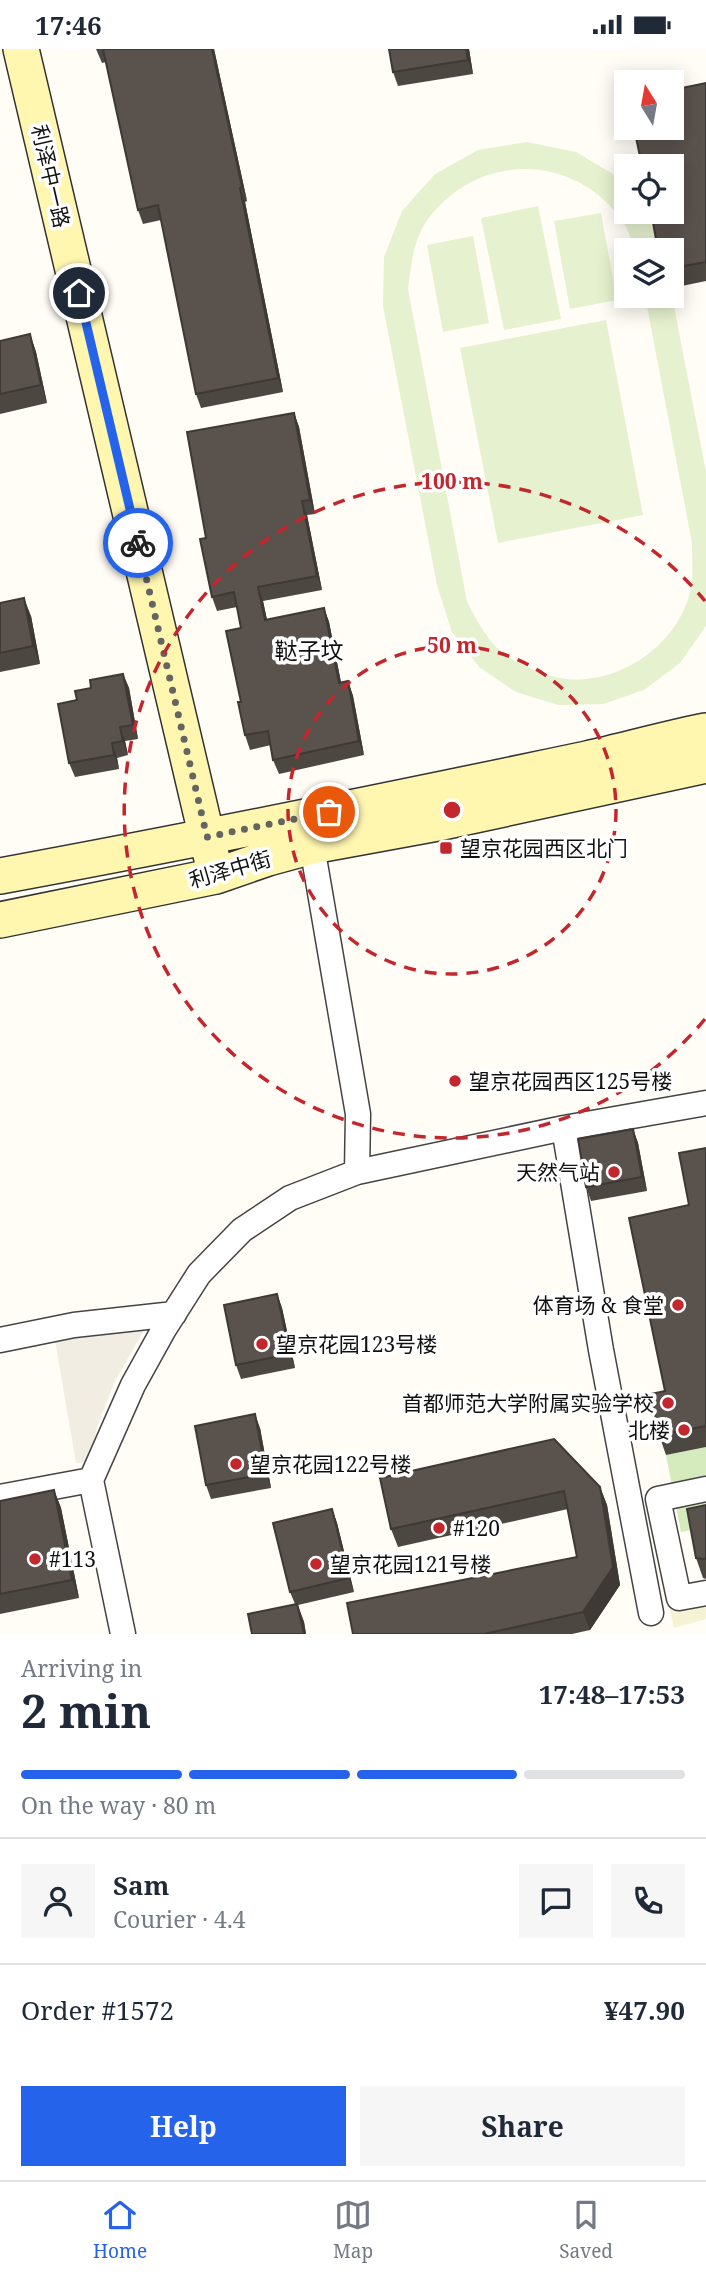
<!DOCTYPE html>
<meta charset="utf-8">
<style>
body{margin:0;font-family:"Noto Serif","Noto Sans SC",serif;background:#f6f6f7;color:#1f2937;height:100vh;display:flex;flex-direction:column;font-size:26px;white-space:nowrap}
*{box-sizing:border-box;margin:0}
p{font-size:23px;color:#747a83}
.icon{flex:none;width:38px;height:38px;fill:none;stroke:currentColor;stroke-width:2;stroke-linecap:round;stroke-linejoin:round}
.map{position:relative;height:1585px;overflow:hidden}
.drawer{display:flex;flex-direction:column;background:#fff;flex:1}
.drawer>*{flex:none}
.needle{width:46px;rotate:349deg}
.buttons{position:absolute;left:614px;top:21px;display:grid;gap:14px}
.buttons a{display:grid;place-items:center;width:70px;height:70px;border-radius:0px;background:#fff;box-shadow:0 4px 18px #0003;font-size:35px}
.pin{position:absolute;display:grid;place-items:center;width:60px;height:60px;color:#fff;margin:-30px;border:4px solid #fff;border-radius:50%;box-shadow:0 2px 7px #0007}
.courier{position:absolute;display:grid;place-items:center;width:70px;height:70px;margin:-35px;border:5px solid #2563eb;border-radius:50%;background:#fff;color:#222;box-shadow:0 2px 9px #0007}
.overview em{font-style:normal;font-weight:700}
.overview div{display:flex;flex-direction:column-reverse}
.overview{display:flex;align-items:center;justify-content:space-between;height:119px;padding:0 21px}
h1{font-size:46px;font-weight:700;line-height:52px}
.bar{display:grid;grid-template-columns:repeat(4,1fr);gap:10px 7px;align-content:center;height:84px;padding:0 21px}
.bar i{height:9px;border-radius:5px;background:#e0e1e3}
.bar .active{background:#2563eb}
.bar p{grid-column:span 4}
.line{display:flex;align-items:center;gap:18px;padding:0 21px;border-top:2px solid #e0e1e3}
.line div{flex:1}
.round{display:grid;place-items:center;flex:none;width:74px;height:74px;border-radius:0px;background:#f6f6f7}
.action{display:flex;gap:14px;margin-top:auto;padding:14px 21px}
.action a{flex:1;height:80px;border-radius:0px;background:#2563eb;color:#fff;font-size:28px;font-weight:700;line-height:80px;text-align:center}
.action a+a{background:#f6f6f7;color:#1f2937}
.status{display:flex;justify-content:space-between;align-items:center;height:49px;padding:0 35px;background:#fff;direction:ltr}
.status svg{height:19px;fill:currentColor}
.menu{display:flex;justify-content:space-around;align-items:center;height:98px;border-top:2px solid #e0e1e3;background:#fff;font-size:19px;color:#747a83}
.menu a{display:grid;justify-items:center;gap:4px}
.menu .active{color:#2563eb}
.map>svg:first-child{display:block}
.farmland{fill:#f6f3d4}
.green{fill:#d5ebbd}
.pitch{fill:#e6f2cf}
.plaza{fill:#f1ede2}
.lines{fill:none;stroke-linecap:round;stroke-linejoin:round}
.street-casing{stroke:#444;stroke-width:27}
.secondary-casing{stroke:#333;stroke-width:38}
.street{stroke:#fff;stroke-width:24}
.secondary{stroke:#fff6b0;stroke-width:35}
.wall{fill:#4d4742}
.shaded-wall{fill:#3f3936}
.building{fill:#5a524d;stroke:#3f3936;stroke-width:2}
.done{stroke:#646461;stroke-width:7;stroke-dasharray:0 12.6}
.route{stroke:#2563eb;stroke-width:9}
.ring{fill:none;stroke:#c4262e;stroke-width:3.5;stroke-dasharray:12 9}
.poi-dot{fill:#c4262e;stroke:#fff;stroke-width:2.5}
.labels{text-anchor:middle;dominant-baseline:central;stroke-width:7;stroke-linejoin:round;paint-order:stroke}
.street-label{font-size:21px;fill:#111;stroke:#fff}
.poi-label{font-size:21px;fill:#111;stroke:#fff;text-anchor:start}
.neighbourhood-label{font-size:23px;fill:#111;stroke:#fff}
.centre{fill:#c4262e;stroke:#fff;stroke-width:3.5}
.ring-label{font-size:21px;text-anchor:middle;font-weight:bold;fill:#c4262e;stroke:#fff;stroke-width:7;stroke-linejoin:round;paint-order:stroke}
</style>
<div class="status"><b>17:46</b><svg viewBox="0 0 49 12"><path d="M0 12V9h3v3zM5 12V6h3v6zM10 12V3h3v9zM15 12V0h3v12zM26 1h20v11H26zM47 4h2v5h-2z"/></svg></div>
<div class="map">
<svg width="706" height="1585" viewBox="0 0 706 1585">
<rect width="100%" height="100%" fill="#fffdf5"/>
<path class="farmland" d="M706 1548V1570L674 1579 669 1556Z"/>
<path class="green" d="M706 1398V1478L681 1483 666 1406Z"/>
<path class="pitch" d="M527 93 576 103 618 128 626 139V163H646L661 201H634C632 193 629 183 625 176 577 102 476 102 426 173 413 193 411 217 408 240L467 553C479 575 491 599 513 611 535 623 561 633 585 630 636 626 686 584 692 532 693 520 692 507 692 494L645 247H672L706 423V577L680 614 644 641 603 655 558 656 516 643 479 618 452 583 437 536 383 257 384 208 402 162 435 125 478 101Z
M538 157 561 270 504 281 481 169Z
M601 164 617 251 570 260 554 172Z
M473 187 489 274 443 283 427 196Z
M606 271 643 466 498 494 460 299Z"/>
<path class="plaza" d="M144 1281 114 1334 98 1375 89 1413 76 1414 55 1291 102 1283Z"/>
<g class="lines">
<g class="street-casing">
<path id="street" d="M312 797 358 1065 357 1123
M564 1079 601 1301 651 1564
M0 1291 74 1276 174 1265
M706 1440 658 1450 679 1549 706 1544
M0 1448 91 1431
M123 1585 91 1431 133 1336 164 1280 199 1225 242 1181 290 1149 357 1123 564 1079 706 1054"/>
</g>
<g class="secondary-casing">
<path id="secondary" d="M21 0 216 827
M0 827C196 791 392 751 587 710 627 701 666 690 706 682
M0 871 216 827 268 809 312 797 443 773 706 716"/>
</g>
<use href="#street" class="street"/>
<use href="#secondary" class="secondary"/>
</g>
<path class="wall" d="M96 0H214L247 152 245 153 283 343 201 359 196 345 161 171 143 175 138 161 106 13 102 14Z
M389 0H469L473 25 398 37 393 23Z
M706 34V232L672 239V201Z
M30 285 36 303 47 354 0 365V292Z
M294 364 299 378 315 465 307 466 322 541 263 552 267 571 324 559 329 573 341 634 348 632 353 647 364 706 279 725 273 711 271 696 250 701 245 686 241 653V579L237 558 217 562 212 548 206 489Z
M0 554 31 567 40 615 0 623Z
M123 625 129 639 138 690 125 692 128 706 117 709 119 720 75 728 69 714 91 639Z
M633 1080 638 1094 647 1142 591 1152 586 1138Z
M706 1099V1398L666 1406 659 1386 689 1156Z
M277 1245 282 1259 295 1319 241 1330 236 1316Z
M260 1379 271 1439 211 1450 206 1436Z
M380 1429 600 1438 607 1456 620 1536 590 1581 572 1585H353L577 1508 568 1460 398 1498 391 1480Z
M54 1441 61 1459 79 1549 0 1565V1452Z
M706 1456V1530L703 1529 696 1509Z
M332 1460 337 1474 354 1543 298 1556 304 1573 306 1585H252L295 1555 290 1543Z"/>
<path class="shaded-wall" d="M212 0H214L247 152 242 138Z
M466 0H469L473 25 468 11Z
M240 139 245 153 283 343 278 329Z
M30 285 36 303 47 354 41 336Z
M294 364 299 378 315 465 310 451Z
M302 452 307 466 322 541 317 527Z
M258 538 263 552 270 585 265 571Z
M24 549 31 567 40 615 33 597Z
M324 559 329 573 344 648 339 634Z
M123 625 129 639 138 690 133 676Z
M348 632 353 647 364 706 359 692Z
M120 678 125 692 128 706 123 692Z
M112 694 117 709 119 720 114 706Z
M633 1080 638 1094 647 1142 642 1128Z
M277 1245 282 1259 295 1319 290 1305Z
M255 1365 260 1379 271 1439 266 1425Z
M600 1438 607 1456 620 1536 590 1581 583 1563Z
M54 1441 61 1459 79 1549 72 1531Z
M332 1460 337 1474 354 1543 349 1529Z
M297 1555 304 1573 306 1585H304Z"/>
<path class="building" d="M103 0H212L242 138 240 139 278 329 196 345 158 156 138 161Z
M389 0H466L468 11 393 23Z
M706 34V213L672 219V201H658L651 163H672V117H642L634 79H672V41Z
M30 285 41 336 0 345V292Z
M294 364 310 451 302 452 317 527 258 538 265 571 324 559 339 634 348 632 359 692 273 711 268 682 245 686 238 653H241L226 582 241 579 234 543 212 548 200 490 206 489 187 383Z
M24 549 33 597 0 604V554Z
M123 625 133 676 120 678 123 692 112 694 114 706 69 714 58 655 77 651 75 642 91 639 90 631Z
M633 1080 642 1128 586 1138 578 1090Z
M706 1099V1377L659 1386 651 1345 665 1342 629 1169 689 1156 679 1104Z
M277 1245 290 1305 236 1316 224 1256Z
M255 1365 266 1425 206 1436 195 1377Z
M554 1390 600 1438 613 1518 583 1563 484 1585H353L347 1554 577 1508 564 1442 391 1480 380 1429Z
M54 1441 72 1531 0 1545V1452Z
M706 1456V1509L704 1510 696 1509 687 1460Z
M332 1460 349 1529 290 1543 273 1474Z
M297 1555 304 1585H252L248 1565Z"/>
<g class="lines">
<path class="done" d="M138 494 207 788 329 763"/>
<path class="route" d="M79 244 138 494"/>
</g>
<g class="ring">
<circle cx="452" cy="761" r="164"/>
<path d="M705 970A328 328 0 1 1 705 552"/>
</g>
<g class="poi-dot">
<rect x="439" y="792" width="14" height="14" rx="3.5"/>
<circle cx="455" cy="1032" r="7"/>
<circle cx="614" cy="1123" r="7"/>
<circle cx="678" cy="1256" r="7"/>
<circle cx="262" cy="1295" r="7"/>
<circle cx="668" cy="1354" r="7"/>
<circle cx="684" cy="1381" r="7"/>
<circle cx="236" cy="1415" r="7"/>
<circle cx="439" cy="1479" r="7"/>
<circle cx="35" cy="1510" r="7"/>
<circle cx="316" cy="1515" r="7"/>
</g>
<g class="labels">
<g class="street-label">
<text transform="translate(51 127) rotate(77)">利泽中一路</text>
<text transform="translate(230 820) rotate(-16)">利泽中街</text>
</g>
<g class="poi-label">
<text x="460" y="799">望京花园西区北门</text>
<text x="469" y="1032">望京花园西区125号楼</text>
<text x="600" y="1123" text-anchor="end">天然气站</text>
<text x="664" y="1256" text-anchor="end">体育场 &amp; 食堂</text>
<text x="276" y="1295">望京花园123号楼</text>
<text x="654" y="1354" text-anchor="end">首都师范大学附属实验学校</text>
<text x="670" y="1381" text-anchor="end">北楼</text>
<text x="250" y="1415">望京花园122号楼</text>
<text x="453" y="1479">#120</text>
<text x="49" y="1510">#113</text>
<text x="330" y="1515">望京花园121号楼</text>
</g>
<g class="neighbourhood-label">
<text x="309" y="601">鞑子坟</text>
</g>
</g>
<circle cx="452" cy="761" r="10" class="centre"/>
<g class="ring-label">
<text x="452" y="440">100 m</text>
<text x="452" y="604">50 m</text>
</g>
</svg>
<div class="buttons">
<a><svg class="needle" viewBox="-14 -14 28 28"><path d="M0-13l5 13h-10z" fill="#e53935"/><path d="M0 13l5-13h-10z" fill="#747a83"/></svg></a>
<a><svg class="icon" aria-label="locate" viewBox="0 0 24 24"><circle cx="12" cy="12" r="6"/><path d="M12 2v4M12 18v4M2 12h4M18 12h4"/></svg></a>
<a><svg class="icon" aria-label="layers" viewBox="0 0 24 24"><path d="M12 4l9 5-9 5-9-5zM3 14l9 5 9-5"/></svg></a>
</div>
<div class="pin" style="left:329px;top:763px;background:#ea580c"><svg class="icon" aria-label="bag" viewBox="0 0 24 24"><path d="M5 8h14l-1 12H6zM9 8a3 3 0 0 1 6 0"/></svg></div>
<div class="pin" style="left:79px;top:244px;background:#1f2937"><svg class="icon" aria-label="home" viewBox="0 0 24 24"><path d="M3 11l9-7 9 7M6 9v11h12V9"/></svg></div>
<div class="courier" style="left:138px;top:494px"><svg class="icon" aria-label="bike" viewBox="0 0 24 24"><circle cx="6" cy="16" r="4"/><circle cx="18" cy="16" r="4"/><path d="M6 16l4-8h5l3 8M10 8l3 8H6M13 5h3"/></svg></div>
</div>
<section class="drawer">
<div class="overview"><div><h1>2 min</h1><p>Arriving in</p></div><em>17:48–17:53</em></div>
<div class="bar"><i class="active"></i><i class="active"></i><i class="active"></i><i></i><p>On the way · 80 m</p></div>
<div class="line" style="height:126px"><a class="round"><svg class="icon" aria-label="person" viewBox="0 0 24 24"><circle cx="12" cy="8" r="4"/><path d="M4 21q1-7 8-7t8 7"/></svg></a><div><b>Sam</b><p>Courier · 4.4</p></div><a class="round"><svg class="icon" aria-label="chat" viewBox="0 0 24 24"><path d="M4 5h16v11H9l-5 4z"/></svg></a><a class="round"><svg class="icon" aria-label="phone" viewBox="0 0 24 24"><path d="M5 4h4l2 5-3 2q2 4 5 5l2-3 5 2v4C11 20 4 13 5 4z"/></svg></a></div>
<div class="line" style="height:91px"><div>Order #1572</div><b>¥47.90</b></div>
<div class="action"><a>Help</a><a>Share</a></div>
</section>
<nav class="menu">
<a class="active"><svg class="icon" aria-label="home" viewBox="0 0 24 24"><path d="M3 11l9-7 9 7M6 9v11h12V9"/></svg>Home</a>
<a><svg class="icon" aria-label="map" viewBox="0 0 24 24"><path d="M3 6l6-2 6 2 6-2v14l-6 2-6-2-6 2zM9 4v14M15 6v14"/></svg>Map</a>
<a><svg class="icon" aria-label="saved" viewBox="0 0 24 24"><path d="M7 4h10v16l-5-4-5 4z"/></svg>Saved</a>
</nav>
